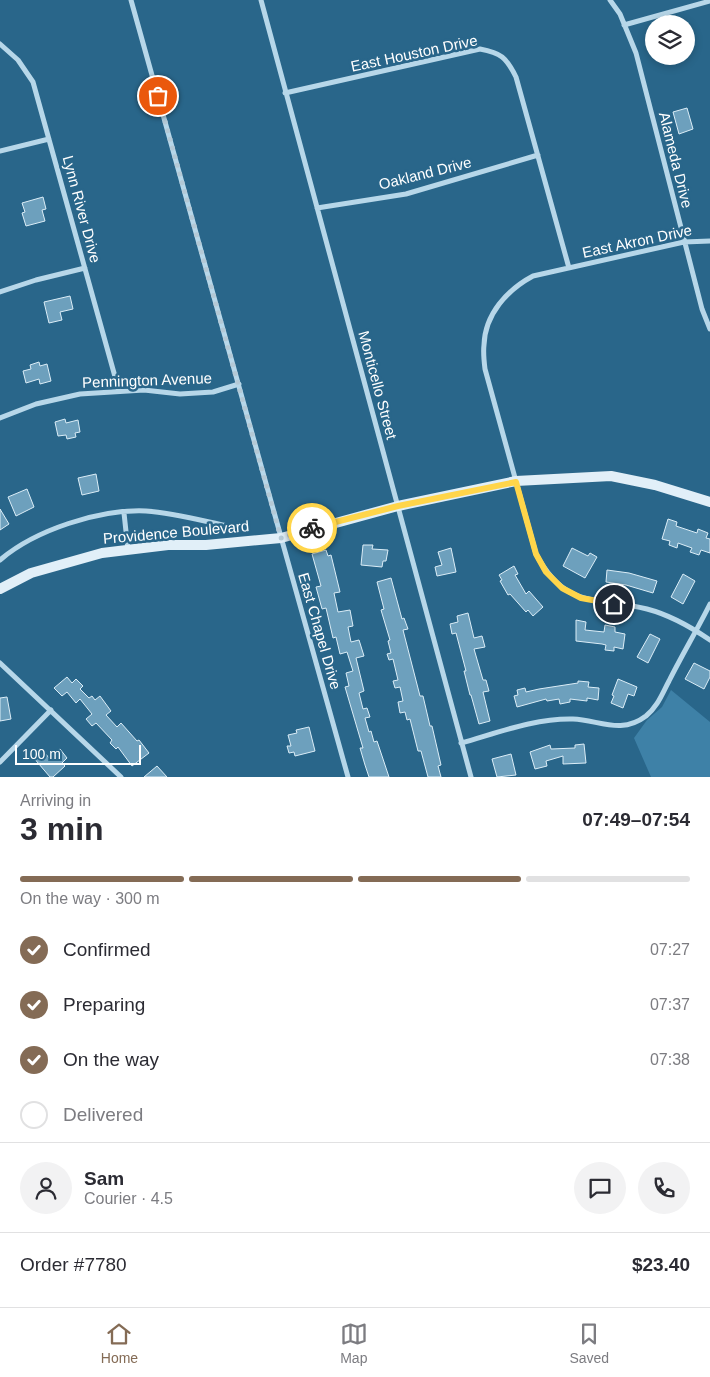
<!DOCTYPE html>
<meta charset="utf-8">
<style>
body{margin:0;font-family:Arial,sans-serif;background:#f2f2f3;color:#2b2b33;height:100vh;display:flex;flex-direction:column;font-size:19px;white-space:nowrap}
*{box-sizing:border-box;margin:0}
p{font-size:16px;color:#7c7c81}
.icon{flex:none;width:28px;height:28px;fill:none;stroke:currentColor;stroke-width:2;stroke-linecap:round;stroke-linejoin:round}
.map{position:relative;height:777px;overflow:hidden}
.details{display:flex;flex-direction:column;background:#fff;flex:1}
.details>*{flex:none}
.fabs{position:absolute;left:645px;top:15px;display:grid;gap:10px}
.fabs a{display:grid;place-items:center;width:50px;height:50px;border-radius:50%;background:#fff;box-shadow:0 2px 8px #0003;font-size:25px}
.scale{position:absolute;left:15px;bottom:12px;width:126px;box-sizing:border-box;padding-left:5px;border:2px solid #fff;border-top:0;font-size:14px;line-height:18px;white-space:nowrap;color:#fff;-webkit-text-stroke:4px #29668a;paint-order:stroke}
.pin{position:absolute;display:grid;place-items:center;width:42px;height:42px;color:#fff;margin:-21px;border:2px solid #fff;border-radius:50%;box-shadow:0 1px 5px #0007}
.courier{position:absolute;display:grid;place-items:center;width:50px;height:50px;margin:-25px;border:4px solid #ffd54a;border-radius:50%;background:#fff;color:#222;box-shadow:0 1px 6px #0007}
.headline em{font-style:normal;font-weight:800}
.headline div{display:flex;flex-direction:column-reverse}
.headline{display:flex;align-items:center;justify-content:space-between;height:85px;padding:0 20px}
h1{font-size:32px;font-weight:800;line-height:38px}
.bar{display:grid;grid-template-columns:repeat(4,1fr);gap:8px 5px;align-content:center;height:60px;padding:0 20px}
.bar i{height:6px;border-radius:4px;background:#e1e1e2}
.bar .active{background:#846b55}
.bar p{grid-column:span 4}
.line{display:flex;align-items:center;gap:12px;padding:0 20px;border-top:1px solid #e1e1e2}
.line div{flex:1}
.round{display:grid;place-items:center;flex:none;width:52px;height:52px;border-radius:26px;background:#f2f2f3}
ol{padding:0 20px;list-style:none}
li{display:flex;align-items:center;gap:15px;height:55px}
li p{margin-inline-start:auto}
li .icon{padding:5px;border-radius:50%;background:#846b55;color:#fff;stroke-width:4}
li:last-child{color:#7c7c81}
li i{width:28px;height:28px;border:2px solid #e1e1e2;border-radius:50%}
.tabs{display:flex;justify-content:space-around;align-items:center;height:70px;border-top:1px solid #e1e1e2;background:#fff;font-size:14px;color:#7c7c81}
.tabs a{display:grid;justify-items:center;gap:2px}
.tabs .active{color:#846b55}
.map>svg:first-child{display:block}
.green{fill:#3e81a7}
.building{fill:#6da0bd;stroke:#dbedf7}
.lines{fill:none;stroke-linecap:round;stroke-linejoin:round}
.minor{stroke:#b7d7e9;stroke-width:5}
.secondary{stroke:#e1eff8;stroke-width:10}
.done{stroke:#b4c9d6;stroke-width:5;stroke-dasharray:0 9}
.route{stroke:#ffd54a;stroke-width:6}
.labels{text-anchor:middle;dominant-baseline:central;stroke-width:5;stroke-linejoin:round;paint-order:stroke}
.street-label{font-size:15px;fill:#fff;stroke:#29668a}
</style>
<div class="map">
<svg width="710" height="777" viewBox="0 0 710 777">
<rect width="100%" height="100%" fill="#29668a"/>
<path class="green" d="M671 690 710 722V777H651L634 738 647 720 662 707Z"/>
<path class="building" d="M687 108 693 129 679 134 673 112Z
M43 197 46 209 42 210 45 221 26 226 22 213 25 212 22 203Z
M70 296 73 309 60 312 62 320 49 323 44 302Z
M39 362 40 366 47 364 51 381 40 384 39 379 26 383 23 371 31 369 30 365Z
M65 419 66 423 78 420 80 432 75 433 76 437 67 439 66 435 58 436 55 422Z
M96 474 99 491 82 495 78 478Z
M27 489 34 507 16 516 8 497Z
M0 509 9 524 0 530Z
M668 519 677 522 676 526 697 533 698 529 708 533 706 538 710 539V553L701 550 699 555 690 552 692 548 678 543 677 548 669 545 670 541 662 539Z
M363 545H373L372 549 388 550 386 561H383L382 567 361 565Z
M451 548 456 572 437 576 435 567 442 565 438 552Z
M572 548 588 556 590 553 597 557 585 578 563 566Z
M326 550 328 556 331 555 340 592 334 593 338 612 350 610 353 626 348 627 351 642 359 640 364 656 356 658 364 691 359 693 363 709 367 708 370 717 365 718 369 732 371 731 374 742 377 741 389 777H369L365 765 360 748H363L345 687 349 686 346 673 353 671 347 652 340 654 336 637 333 638 326 608 322 609 316 587 321 586 312 554Z
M514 566 518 574 515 575 526 594 529 591 543 607 533 616 528 610 526 612 510 594 508 595 500 581 502 580 499 575Z
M607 570 629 573 657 581 653 593 626 585 606 582Z
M683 574 695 581 683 604 671 597Z
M391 578 402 619 404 618 408 629 403 630 420 696H423L430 726H432L441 765 438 766 441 777H428L421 751H418L410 719 407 720 405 712 400 713 398 702 403 701 400 687 395 688 393 681 398 680 393 659 389 660 387 654 391 653 388 641 390 640 381 610 384 609 377 582Z
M468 613 474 638 482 636 485 647 474 649 483 680H486L489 691 483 692 490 721 479 724 471 695H470L464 671H466L456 633 452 634 450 624 458 622 457 616Z
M576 620 586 622 585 630 604 632 605 625 615 627V632L625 634 623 649 614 647V651L605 650 606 645 602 644 576 641Z
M650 634 660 639 648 663 637 657Z
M694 663 710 671V677L704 689 685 679Z
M67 677 72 683 76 679 83 686 80 689 89 698 92 696 95 700 100 696 111 711 106 715 117 727 121 723 137 741 139 740 149 753 132 766 118 747 116 749 110 743 112 740 96 723 92 726 86 719 92 714 80 699 76 703 67 692 62 696 54 688Z
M618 679 637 687 634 696 628 694 623 708 611 703 614 696 612 695Z
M578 681 589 682 588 687 599 688 598 700 587 698V701L570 699V702L560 704 559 699 547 701 546 699 517 707 514 696 518 695 517 690 525 688 526 692 539 689 578 683Z
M7 697 11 719 0 721V698Z
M309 727 315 751 295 756 294 752 289 753 287 746H291L288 735 297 733 296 730Z
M584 744 586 763 563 764V756L546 761 547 766 535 769 530 752 550 745 551 749 575 748V745Z
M42 749 49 758 60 749 67 758 62 763 65 766 53 777H50L33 757Z
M511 754 516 775 497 777 492 759Z
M157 766 167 777H144Z"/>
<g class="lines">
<path class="minor" d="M131 0 348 777
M261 0 471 777
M610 0 620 14 636 53 702 309 710 329
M624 25 710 1
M0 44 18 60 33 82 119 391
M285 93 480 49C501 53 506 57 516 77L569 268
M0 151 49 139
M317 208 406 194 538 155
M710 241 684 242 533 276C507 290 485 314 484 345 483 353 484 361 485 369L536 554C566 610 595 596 647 609 670 615 691 627 710 640
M0 292 36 280 85 268
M0 418 36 404 80 394 144 390 180 394 213 392 239 384
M124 513 128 550
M0 560C35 530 99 509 146 511 175 513 203 521 232 527
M0 663 121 777
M461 743C497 733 535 718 573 719 599 720 621 735 646 716 658 706 662 694 669 681 682 655 697 630 710 604
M0 762 51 710"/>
<path class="secondary" d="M0 589 31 573 102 553 168 545H206L281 538 398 506 516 481 611 476 655 485 710 502"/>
</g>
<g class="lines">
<path class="done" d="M158 96 281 538 312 528"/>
<path class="route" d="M312 528 398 506 516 482 536 554 546 572 562 588 581 598 614 604"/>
</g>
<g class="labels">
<g class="street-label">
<text transform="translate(414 53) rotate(-12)">East Houston Drive</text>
<text transform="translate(676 160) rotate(76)">Alameda Drive</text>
<text transform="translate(425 173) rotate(-14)">Oakland Drive</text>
<text transform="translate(82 209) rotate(75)">Lynn River Drive</text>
<text transform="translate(637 241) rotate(-12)">East Akron Drive</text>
<text transform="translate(147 380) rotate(-2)">Pennington Avenue</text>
<text transform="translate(378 385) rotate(75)">Monticello Street</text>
<text transform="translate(176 532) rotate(-5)">Providence Boulevard</text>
<text transform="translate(320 631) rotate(74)">East Chapel Drive</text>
</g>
</g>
</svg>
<div class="fabs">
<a><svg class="icon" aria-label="layers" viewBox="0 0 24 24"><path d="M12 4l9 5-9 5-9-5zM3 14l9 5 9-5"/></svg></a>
</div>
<div class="scale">100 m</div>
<div class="pin" style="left:158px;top:96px;background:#ea580c"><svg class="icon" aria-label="bag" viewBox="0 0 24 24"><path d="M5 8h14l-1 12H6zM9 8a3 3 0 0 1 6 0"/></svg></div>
<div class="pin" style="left:614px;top:604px;background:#1f2937"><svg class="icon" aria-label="home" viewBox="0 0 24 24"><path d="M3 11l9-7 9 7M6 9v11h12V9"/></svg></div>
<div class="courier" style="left:312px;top:528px"><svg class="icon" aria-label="bike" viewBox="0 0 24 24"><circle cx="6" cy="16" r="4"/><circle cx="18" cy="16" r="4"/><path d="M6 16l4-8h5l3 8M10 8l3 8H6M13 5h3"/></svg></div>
</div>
<section class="details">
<div class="headline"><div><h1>3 min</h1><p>Arriving in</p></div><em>07:49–07:54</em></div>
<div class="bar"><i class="active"></i><i class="active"></i><i class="active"></i><i></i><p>On the way · 300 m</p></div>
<ol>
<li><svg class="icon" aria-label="check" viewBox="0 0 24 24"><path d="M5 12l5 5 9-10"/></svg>Confirmed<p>07:27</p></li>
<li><svg class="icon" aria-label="check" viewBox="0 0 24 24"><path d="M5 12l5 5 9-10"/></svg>Preparing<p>07:37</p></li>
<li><svg class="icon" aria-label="check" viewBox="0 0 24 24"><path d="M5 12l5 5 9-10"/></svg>On the way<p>07:38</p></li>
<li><i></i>Delivered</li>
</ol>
<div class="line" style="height:90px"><a class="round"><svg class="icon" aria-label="person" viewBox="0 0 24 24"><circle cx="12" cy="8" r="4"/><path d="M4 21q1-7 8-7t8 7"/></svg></a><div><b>Sam</b><p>Courier · 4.5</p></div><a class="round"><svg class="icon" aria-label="chat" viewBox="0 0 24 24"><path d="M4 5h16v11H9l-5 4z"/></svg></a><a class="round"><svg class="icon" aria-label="phone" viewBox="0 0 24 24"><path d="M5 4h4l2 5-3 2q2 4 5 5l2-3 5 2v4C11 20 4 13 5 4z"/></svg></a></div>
<div class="line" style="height:65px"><div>Order #7780</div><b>$23.40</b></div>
</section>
<nav class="tabs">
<a class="active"><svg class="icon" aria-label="home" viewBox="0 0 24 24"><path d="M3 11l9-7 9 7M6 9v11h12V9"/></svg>Home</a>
<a><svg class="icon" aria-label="map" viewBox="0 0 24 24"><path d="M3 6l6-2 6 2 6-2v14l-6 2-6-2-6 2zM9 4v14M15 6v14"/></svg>Map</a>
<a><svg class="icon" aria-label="saved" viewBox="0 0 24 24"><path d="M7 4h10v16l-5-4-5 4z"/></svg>Saved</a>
</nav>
